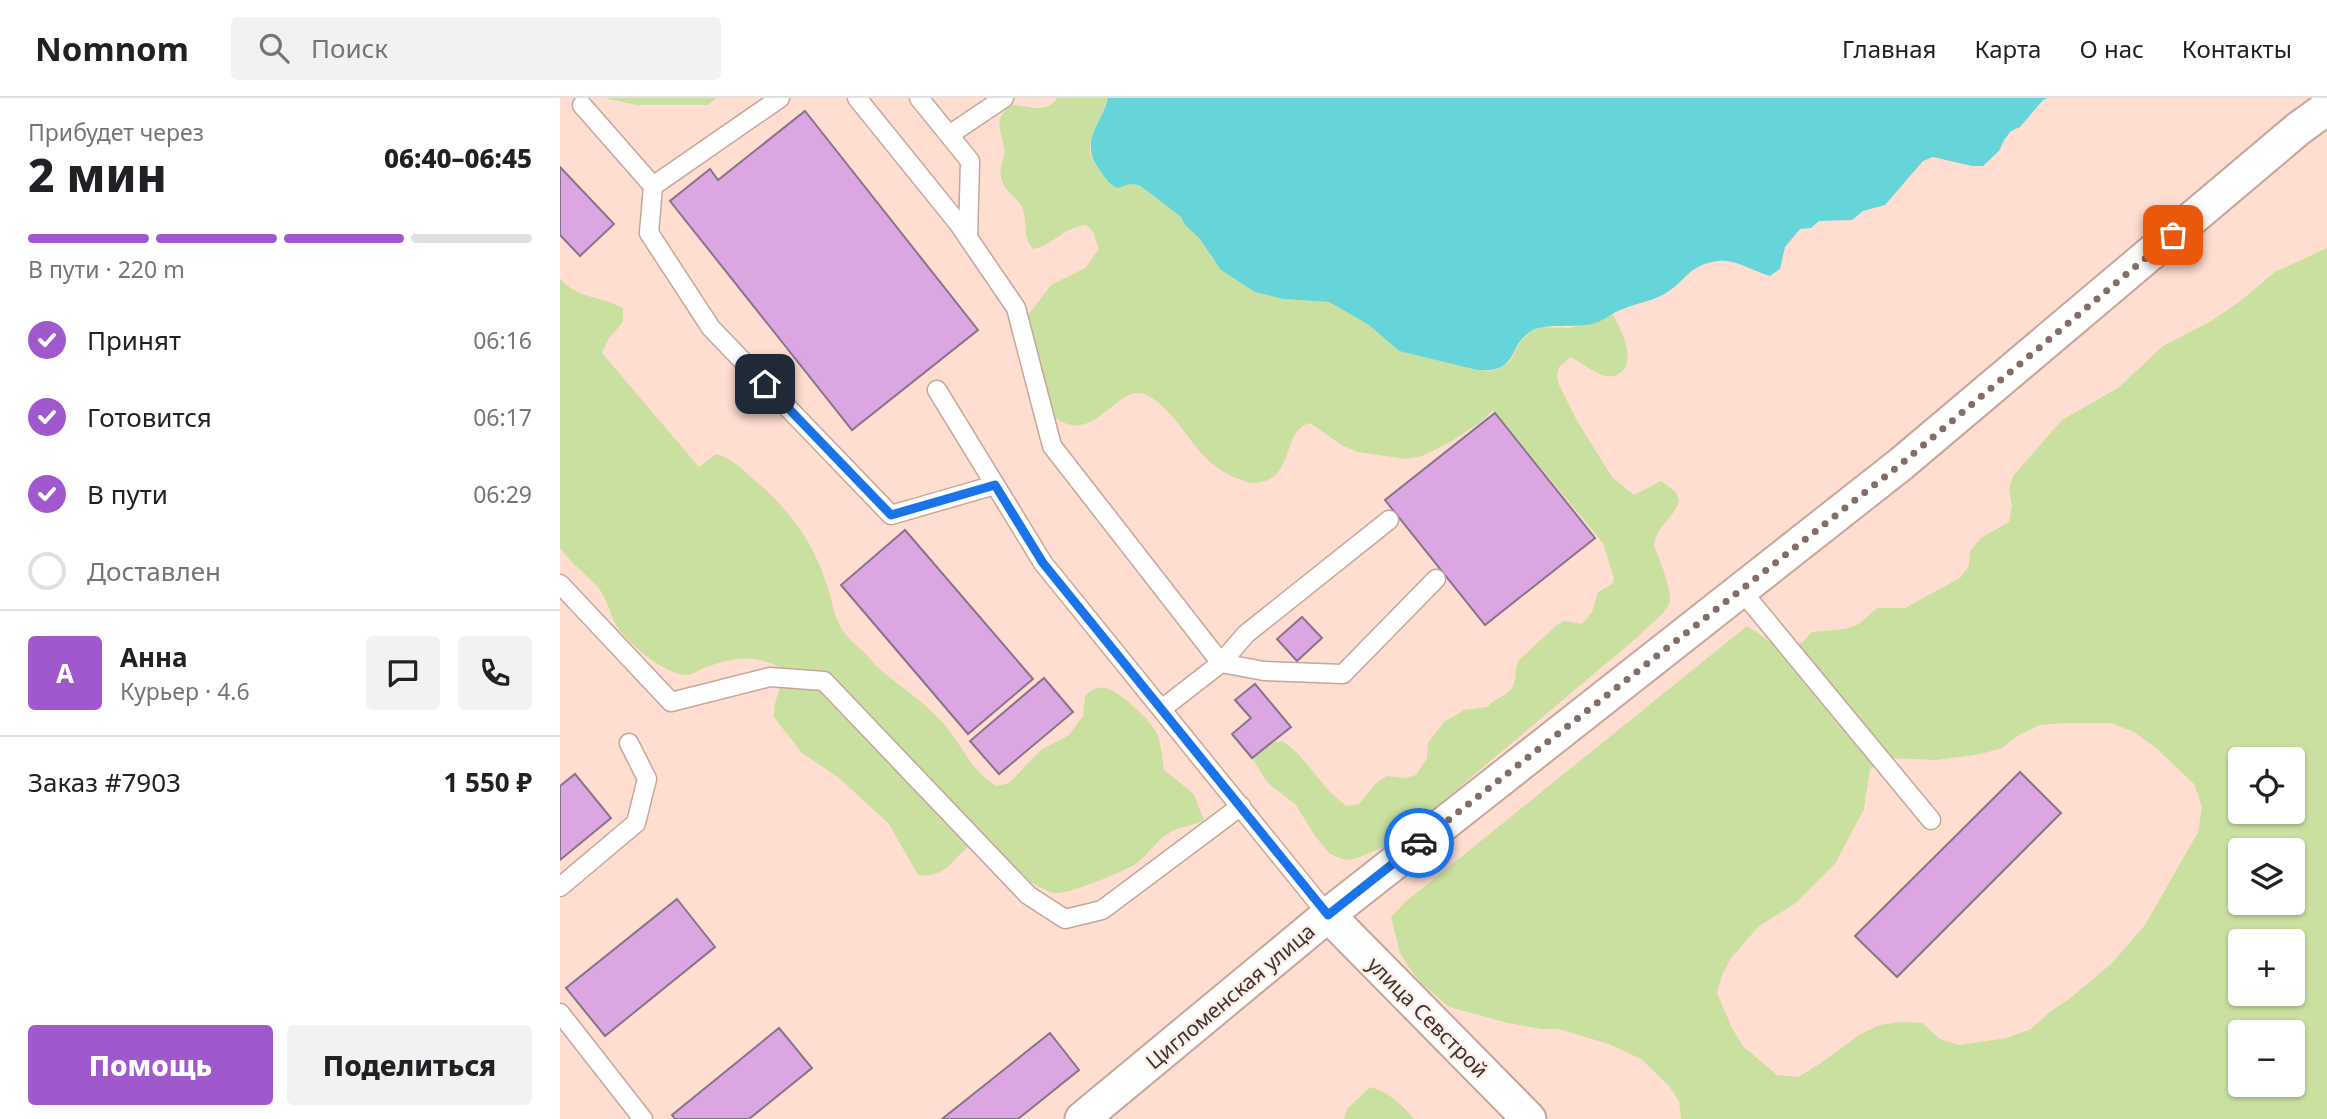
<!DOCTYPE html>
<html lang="ru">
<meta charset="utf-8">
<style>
body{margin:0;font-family:"Noto Sans",sans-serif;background:#f2f2f2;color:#202124;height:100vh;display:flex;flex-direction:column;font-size:26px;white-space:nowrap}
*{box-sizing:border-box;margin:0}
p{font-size:23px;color:#757577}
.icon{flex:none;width:38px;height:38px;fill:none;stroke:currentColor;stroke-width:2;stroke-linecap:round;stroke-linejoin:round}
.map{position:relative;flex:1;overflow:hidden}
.sheet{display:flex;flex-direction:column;background:#fff;width:560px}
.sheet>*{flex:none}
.fabs{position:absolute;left:1668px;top:649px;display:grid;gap:14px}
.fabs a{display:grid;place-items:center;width:77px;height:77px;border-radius:7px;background:#fff;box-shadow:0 2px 5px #0004;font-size:35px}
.pin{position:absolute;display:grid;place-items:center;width:60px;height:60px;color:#fff;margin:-30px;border-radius:14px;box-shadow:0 4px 10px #0006}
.courier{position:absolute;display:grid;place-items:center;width:70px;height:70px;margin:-35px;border:5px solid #1a73e8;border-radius:50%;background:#fff;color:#222;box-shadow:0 2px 9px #0007}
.summary em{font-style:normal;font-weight:800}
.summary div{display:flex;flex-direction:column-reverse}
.summary{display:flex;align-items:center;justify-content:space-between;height:119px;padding:0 28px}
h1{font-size:46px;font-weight:800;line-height:52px}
.bar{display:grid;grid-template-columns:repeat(4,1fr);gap:10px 7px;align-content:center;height:84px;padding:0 28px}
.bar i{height:9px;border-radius:5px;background:#e0e0e0}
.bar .selected{background:#a059cd}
.bar p{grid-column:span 4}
.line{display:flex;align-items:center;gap:18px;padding:0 28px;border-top:2px solid #e0e0e0}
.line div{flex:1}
.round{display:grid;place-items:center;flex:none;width:74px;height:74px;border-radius:7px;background:#f2f2f2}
ol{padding:0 28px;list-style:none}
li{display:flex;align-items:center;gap:21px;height:77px}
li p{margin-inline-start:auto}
li .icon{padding:7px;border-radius:50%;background:#a059cd;color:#fff;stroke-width:4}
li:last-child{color:#757577}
li i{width:38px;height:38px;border:4px solid #e0e0e0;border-radius:50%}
.action{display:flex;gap:14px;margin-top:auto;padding:14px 28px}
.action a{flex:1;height:80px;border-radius:7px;background:#a059cd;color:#fff;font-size:28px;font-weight:800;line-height:80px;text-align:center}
.action a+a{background:#f2f2f2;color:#202124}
header{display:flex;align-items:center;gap:42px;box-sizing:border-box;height:98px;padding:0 35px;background:#fff;border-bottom:2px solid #e0e0e0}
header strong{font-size:33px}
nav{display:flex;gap:38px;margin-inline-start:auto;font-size:24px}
.search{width:490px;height:63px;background:#f2f2f2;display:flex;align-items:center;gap:18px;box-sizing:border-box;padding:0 24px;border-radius:7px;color:#757577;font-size:26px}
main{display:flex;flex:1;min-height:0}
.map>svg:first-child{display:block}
.green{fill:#cae0a1;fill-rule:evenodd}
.water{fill:#65d5da}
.building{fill:#dca6e3;stroke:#88748a;stroke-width:2}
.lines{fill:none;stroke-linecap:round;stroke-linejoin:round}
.service-casing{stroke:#c6a69a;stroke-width:21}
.minor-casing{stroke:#c6a69a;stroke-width:37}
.service{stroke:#fff;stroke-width:18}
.minor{stroke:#fff;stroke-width:33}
.done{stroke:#836e67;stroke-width:7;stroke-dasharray:0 12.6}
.route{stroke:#1a73e8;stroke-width:9}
.labels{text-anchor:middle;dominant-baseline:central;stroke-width:5;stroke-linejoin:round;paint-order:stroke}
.street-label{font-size:21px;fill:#40332e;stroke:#fdf0eb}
</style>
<header>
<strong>Nomnom</strong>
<div class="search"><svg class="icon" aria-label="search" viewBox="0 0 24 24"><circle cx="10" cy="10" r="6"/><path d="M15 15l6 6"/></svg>Поиск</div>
<nav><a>Главная</a><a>Карта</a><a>О нас</a><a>Контакты</a></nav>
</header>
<main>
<section class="sheet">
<div class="summary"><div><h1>2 мин</h1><p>Прибудет через</p></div><em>06:40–06:45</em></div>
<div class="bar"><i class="selected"></i><i class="selected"></i><i class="selected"></i><i></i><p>В пути · 220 m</p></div>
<ol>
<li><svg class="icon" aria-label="check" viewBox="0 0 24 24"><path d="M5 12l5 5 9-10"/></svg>Принят<p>06:16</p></li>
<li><svg class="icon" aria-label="check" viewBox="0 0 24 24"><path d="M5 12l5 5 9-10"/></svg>Готовится<p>06:17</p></li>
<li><svg class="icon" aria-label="check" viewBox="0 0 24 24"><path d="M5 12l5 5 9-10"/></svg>В пути<p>06:29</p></li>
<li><i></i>Доставлен</li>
</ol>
<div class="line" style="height:126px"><b class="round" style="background:#a059cd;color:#fff">А</b><div><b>Анна</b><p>Курьер · 4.6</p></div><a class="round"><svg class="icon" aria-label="chat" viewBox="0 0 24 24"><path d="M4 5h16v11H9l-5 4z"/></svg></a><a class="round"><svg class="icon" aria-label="phone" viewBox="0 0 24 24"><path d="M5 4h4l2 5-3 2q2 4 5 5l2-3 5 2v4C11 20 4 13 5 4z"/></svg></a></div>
<div class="line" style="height:91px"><div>Заказ #7903</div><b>1 550 ₽</b></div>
<div class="action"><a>Помощь</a><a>Поделиться</a></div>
</section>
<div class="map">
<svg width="1767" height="1021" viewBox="0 0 1767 1021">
<rect width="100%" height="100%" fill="#ffddd1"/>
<path class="green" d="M45 0H157L147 7H77Z
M497 0H548L530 47V55L535 66 541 73 569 86 579 87 621 119 625 127 639 140 654 163 695 194 723 201 769 204 809 227 839 253 917 272 929 273 939 271 949 264 961 243 970 234 980 229 1009 230 1031 226 1052 215C1060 230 1078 262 1060 275 1055 279 1050 279 1045 278 1033 274 1021 265 1011 259L999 269 997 278 999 287 1016 321 1052 379 1074 397 1101 383 1116 394 1119 403C1114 421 1097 426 1094 448 1099 460 1111 489 1110 502 1108 515 1088 527 1080 537L832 746 794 761 785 762 770 756 755 738 736 707 707 684 692 660 711 645 722 643C749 660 760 691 787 708L799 706 816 685 827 678 845 680 856 677 867 660 868 645 884 624 904 612 927 609C935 600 948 598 953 588 958 579 953 569 960 561L998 526 1004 523 1022 526 1032 514 1038 494 1052 486 1054 481 1043 445 933 312 922 323 892 343 862 358 846 361 798 354 783 348 750 325C721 332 736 380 697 385 688 386 684 382 676 380 631 362 624 317 587 297 557 282 534 353 492 317L464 222 491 187 525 170 539 151 532 132 526 127C503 129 493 148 473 151 462 139 468 123 462 109 457 100 446 94 442 83 437 69 446 62 444 51 442 31 431 22 452 7 469 7 486 17 497 0Z
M1767 150V1021H1121L1119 1003 1109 988 1081 961 1049 946 998 931H981L948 925 889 909 861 885 850 871 840 855 831 819 844 805 1187 528C1215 544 1225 567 1252 534L1285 531 1299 526 1317 510H1345L1400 480 1409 468 1410 453 1421 440 1449 424 1452 408 1449 392 1453 378 1502 322 1558 290 1603 248 1651 223 1679 204 1715 174ZM1506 625H1551L1574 634 1596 650 1634 686 1642 709 1638 734 1585 827 1552 865 1509 901 1490 914 1471 931 1447 940 1399 947 1380 941 1362 925 1341 924 1319 927 1299 937 1261 965 1238 979 1217 977 1183 948 1172 930 1157 895 1162 877 1171 860 1199 828 1236 805 1275 766 1304 711 1310 671 1329 660 1376 662 1421 656 1442 650 1459 637 1480 627ZM1680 662H1732V714H1680ZM1680 752H1732V805H1680ZM1680 844H1732V896H1680ZM1680 934H1732V987H1680Z
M0 180C15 201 43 198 63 210V224L49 240 42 255 139 369 156 356C171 360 180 369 191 379 228 410 252 441 267 487 272 501 273 515 280 528 289 544 306 553 316 568 339 588 368 606 387 630 404 650 413 676 437 688L449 685 481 652 509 637 523 618 525 598C531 592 537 588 545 590 560 593 589 621 596 634 602 646 602 659 604 672L634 696 644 722C632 729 620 728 609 735 596 742 589 756 577 765 566 773 509 796 497 795 487 795 480 789 472 785 449 771 443 749 417 743 392 756 392 780 358 777L329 726 279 680 242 655 220 627 214 619V609L220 589 221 570C194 555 171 560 144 570 139 572 133 576 129 577 107 579 67 545 56 527 49 514 47 500 37 488 24 475 11 465 0 450Z
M810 989C829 994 841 1006 854 1021H784L787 1011Z"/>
<path class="water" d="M548 0H1488L1483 2 1460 29 1451 33 1444 42 1439 53 1423 68H1412L1373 59 1363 63 1325 107 1303 113 1292 122 1259 123 1251 130 1240 131 1225 149 1220 171 1210 178C1195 174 1175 161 1159 163 1129 166 1127 182 1106 195 1093 203 1074 206 1060 212 1050 216 1042 224 1032 226 1015 230 987 225 973 232 945 248 961 275 917 272L839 253 809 227 769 204 723 201 695 194 661 172 639 140 625 127 621 119 595 99 579 87 569 86 558 90C548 86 546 80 539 71 519 43 541 28 548 0Z"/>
<path class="building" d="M245 13 418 232 292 332 110 103 150 71 158 82Z
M0 69 54 126 20 158 0 137Z
M935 315 1035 440 925 527 825 402Z
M345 432 473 581 408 636 281 487Z
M742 519 762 540 737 563 717 541Z
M484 580 513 614 439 676 410 643Z
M695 586 731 629 692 660 672 636 691 620 675 602Z
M1460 674 1501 715 1337 879 1295 838Z
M15 676 51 720 0 762V688Z
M117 801 155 849 45 938 6 890Z
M219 930 252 970 189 1021H115L112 1017Z
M490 935 519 972 458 1021H382Z"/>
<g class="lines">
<g class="service-casing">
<path id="service" d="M220 0 93 88 89 135 151 230 331 417 435 387
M297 0 398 125 456 210 492 348 661 565 603 610
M359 0 410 63 408 139
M22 7 93 88
M389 37 444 0
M377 292 483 465 768 817
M0 486 111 604 210 579 264 583 468 797 505 821 542 812 681 708
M1181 492 1371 722
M661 565 704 573 783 576 876 481
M661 565 686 536 829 422
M0 789 76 725 87 681 69 645
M0 915 83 1021"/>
</g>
<g class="minor-casing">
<path id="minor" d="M768 817 969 1021
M522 1021 768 817 1341 366 1738 31 1767 10"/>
</g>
<use href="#service" class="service"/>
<use href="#minor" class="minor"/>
</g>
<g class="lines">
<path class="done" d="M859 745 1341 366 1613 137"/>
<path class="route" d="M205 286 331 417 435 387 483 465 768 817 859 745"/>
</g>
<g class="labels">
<g class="street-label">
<text transform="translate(670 898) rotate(-40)">Цигломенская улица</text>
<text transform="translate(868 919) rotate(45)">улица Севстрой</text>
</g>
</g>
</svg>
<div class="fabs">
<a><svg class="icon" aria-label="locate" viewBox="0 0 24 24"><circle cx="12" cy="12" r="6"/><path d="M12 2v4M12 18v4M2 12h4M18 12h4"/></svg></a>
<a><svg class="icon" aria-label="layers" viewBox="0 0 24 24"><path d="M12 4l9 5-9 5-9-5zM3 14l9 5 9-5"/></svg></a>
<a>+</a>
<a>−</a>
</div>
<div class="pin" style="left:1613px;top:137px;background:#ea580c"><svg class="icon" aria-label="bag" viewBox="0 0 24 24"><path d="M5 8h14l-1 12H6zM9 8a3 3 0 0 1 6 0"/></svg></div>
<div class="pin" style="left:205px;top:286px;background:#1f2937"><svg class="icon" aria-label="home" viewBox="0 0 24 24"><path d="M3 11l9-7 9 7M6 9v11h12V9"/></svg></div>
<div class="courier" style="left:859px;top:745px"><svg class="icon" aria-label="car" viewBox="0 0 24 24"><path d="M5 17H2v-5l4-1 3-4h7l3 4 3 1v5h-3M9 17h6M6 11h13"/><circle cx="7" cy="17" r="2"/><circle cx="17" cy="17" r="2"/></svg></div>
</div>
</main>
